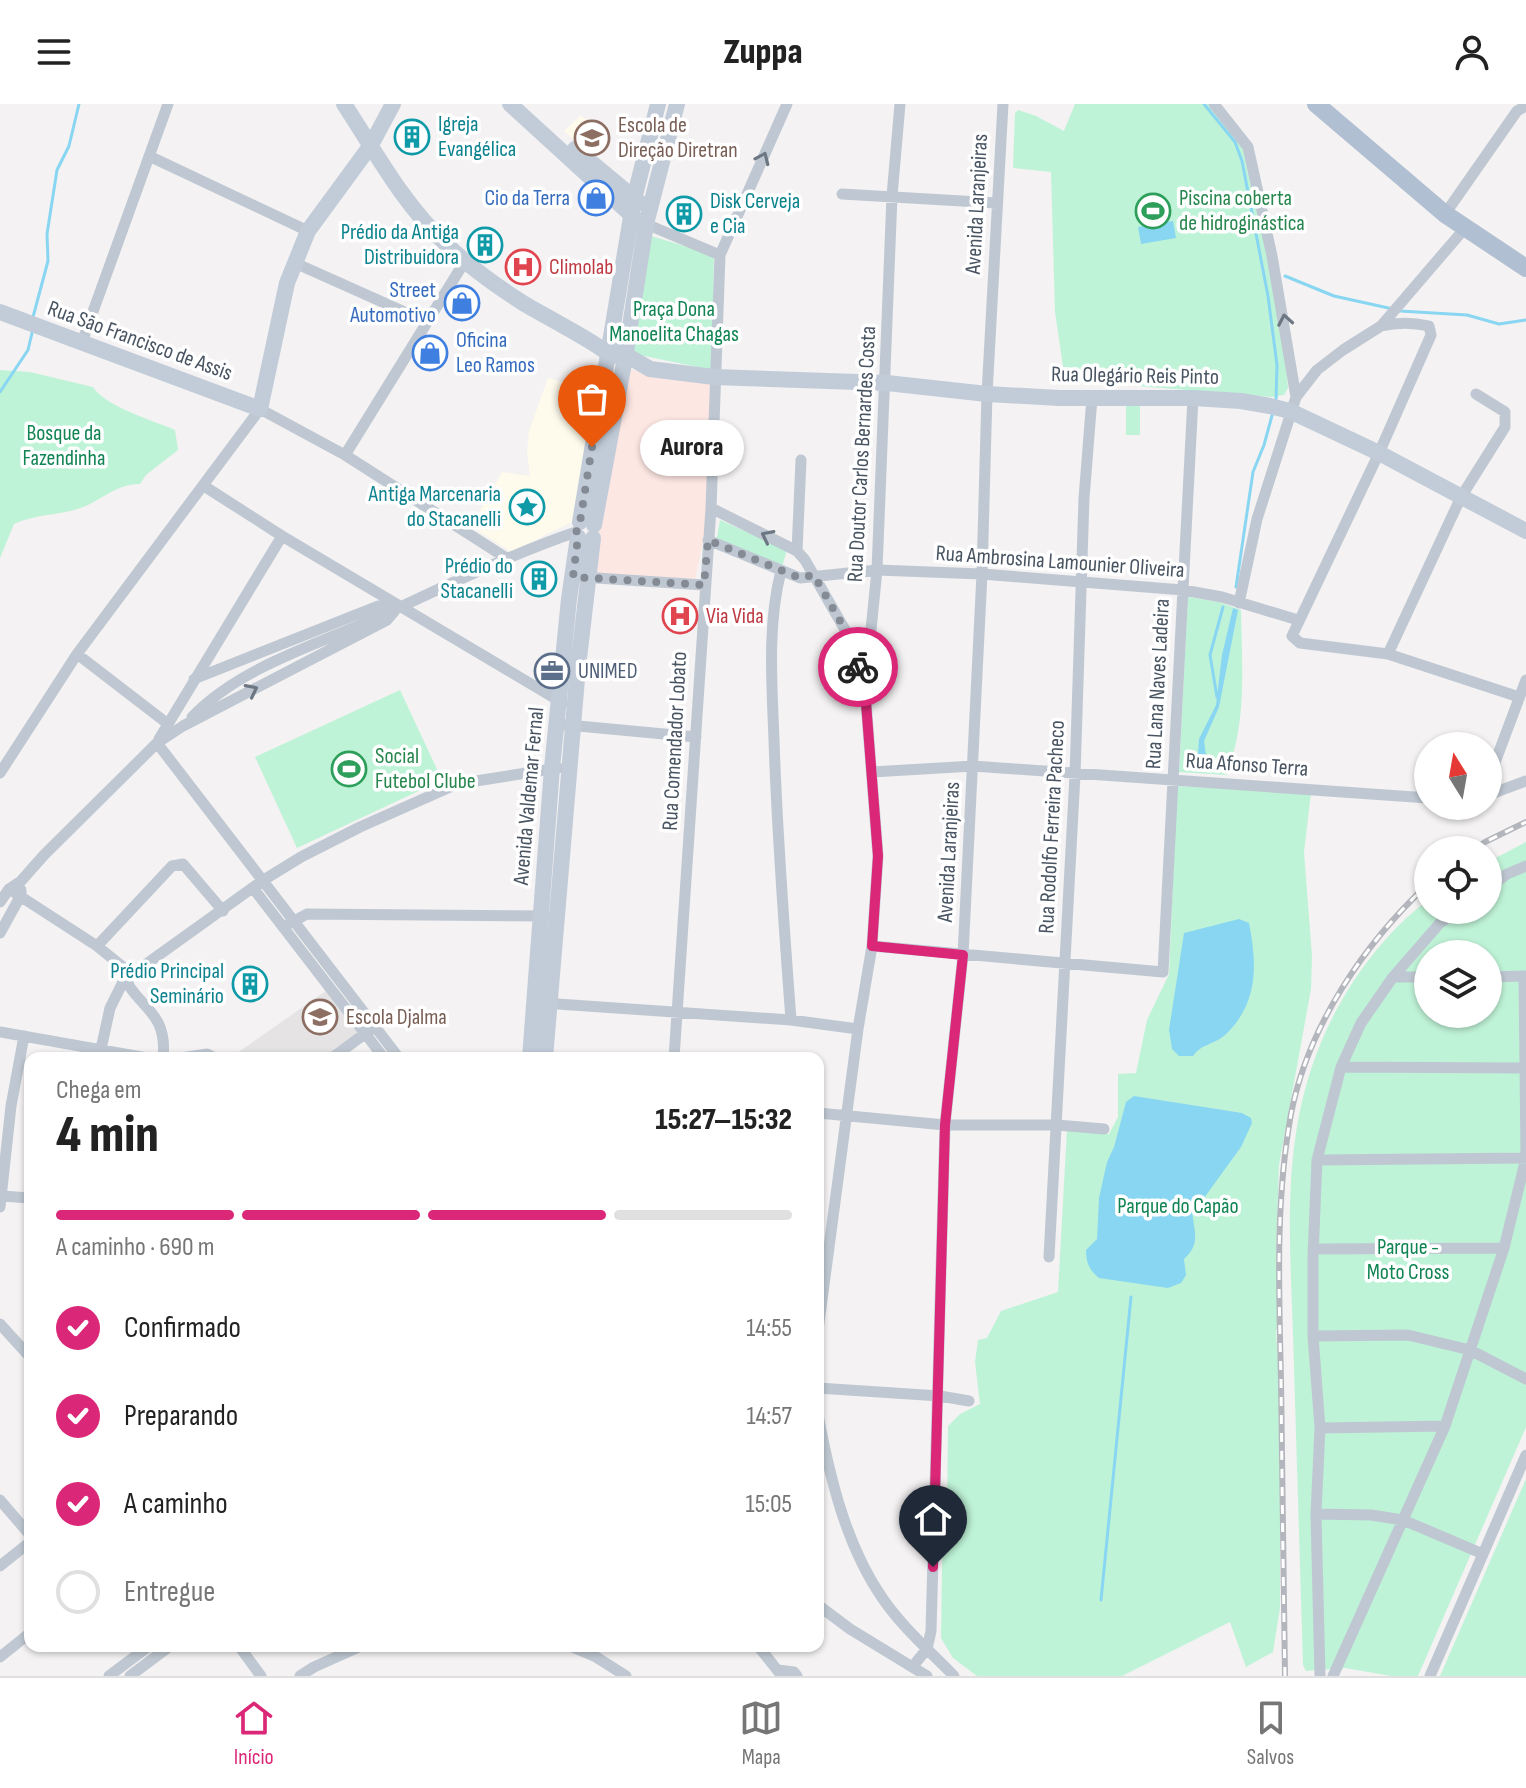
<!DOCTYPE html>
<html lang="pt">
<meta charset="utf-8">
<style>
body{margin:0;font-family:"Sofia Sans Condensed",sans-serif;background:#f6f6f6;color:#222;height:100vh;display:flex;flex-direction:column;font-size:30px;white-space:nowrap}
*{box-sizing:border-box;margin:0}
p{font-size:26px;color:#767676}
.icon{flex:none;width:44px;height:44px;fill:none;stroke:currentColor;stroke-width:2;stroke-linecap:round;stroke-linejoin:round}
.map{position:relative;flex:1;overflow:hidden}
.drawer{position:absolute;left:24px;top:948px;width:800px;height:600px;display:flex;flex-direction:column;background:#fff;border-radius:16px;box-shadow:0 2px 6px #0004}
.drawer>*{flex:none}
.needle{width:52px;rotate:349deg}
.controls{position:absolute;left:1414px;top:628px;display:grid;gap:16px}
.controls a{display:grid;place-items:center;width:88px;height:88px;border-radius:50%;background:#fff;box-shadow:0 2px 6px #0004;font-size:40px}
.pin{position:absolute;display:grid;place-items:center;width:68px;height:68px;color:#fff;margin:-82px -34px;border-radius:50% 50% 50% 0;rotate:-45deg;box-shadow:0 0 8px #0007}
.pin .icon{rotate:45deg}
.courier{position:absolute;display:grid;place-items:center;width:80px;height:80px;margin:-40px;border:6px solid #db2777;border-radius:50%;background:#fff;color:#222;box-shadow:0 2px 10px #0007}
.bubble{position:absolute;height:56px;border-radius:28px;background:#fff;box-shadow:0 2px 6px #0004;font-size:26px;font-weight:800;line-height:56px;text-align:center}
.overview em{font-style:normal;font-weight:800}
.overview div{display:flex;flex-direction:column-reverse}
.overview{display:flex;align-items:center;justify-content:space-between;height:136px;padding:0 32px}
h1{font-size:52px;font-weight:800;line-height:60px}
.bar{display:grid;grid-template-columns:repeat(4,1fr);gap:12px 8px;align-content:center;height:96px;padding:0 32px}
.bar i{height:10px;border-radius:6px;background:#e0e0e0}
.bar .selected{background:#db2777}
.bar p{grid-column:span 4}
ol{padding:0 32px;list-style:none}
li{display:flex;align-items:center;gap:24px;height:88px}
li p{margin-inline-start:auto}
li .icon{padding:8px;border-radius:50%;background:#db2777;color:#fff;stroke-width:4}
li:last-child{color:#767676}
li i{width:44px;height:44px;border:4px solid #e0e0e0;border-radius:50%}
header{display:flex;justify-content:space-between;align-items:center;height:104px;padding:0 32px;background:#fff;font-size:36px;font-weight:800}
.dock{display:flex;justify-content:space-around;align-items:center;height:112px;border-top:2px solid #e0e0e0;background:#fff;font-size:22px;color:#767676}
.dock a{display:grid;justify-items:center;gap:4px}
.dock .selected{color:#db2777}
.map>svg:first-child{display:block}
.commercial{fill:#fefaec}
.education{fill:#e5e3e4}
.medical{fill:#fde7e3}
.green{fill:#bff3d7;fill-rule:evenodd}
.water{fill:#89d6f3}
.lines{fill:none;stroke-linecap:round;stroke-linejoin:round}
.stream{stroke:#89d6f3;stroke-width:3}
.street{stroke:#bfc8d2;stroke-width:11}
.secondary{stroke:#c2ccd9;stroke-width:16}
.primary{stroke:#b0bfd2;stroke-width:18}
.rail-casing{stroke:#b4b6bd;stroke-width:6}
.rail{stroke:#fff;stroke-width:3;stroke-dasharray:9;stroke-linecap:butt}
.oneway{stroke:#6c7783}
.done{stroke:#848b94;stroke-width:8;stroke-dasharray:0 14.4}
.route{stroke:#db2777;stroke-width:10}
.labels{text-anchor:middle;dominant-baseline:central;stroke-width:7;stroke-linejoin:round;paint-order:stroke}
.culture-label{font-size:22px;fill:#0d838f;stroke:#fff;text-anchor:end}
.education-label{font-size:22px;fill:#785e54;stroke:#fff;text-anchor:start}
.shop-label{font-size:22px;fill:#366cbe;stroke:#fff;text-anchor:end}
.leisure-label{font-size:22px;fill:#27864d;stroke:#fff;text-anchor:start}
.street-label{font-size:22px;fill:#485461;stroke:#fff}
.health-label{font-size:22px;fill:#be3a42;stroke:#fff;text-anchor:start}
.park-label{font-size:22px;fill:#118453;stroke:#fff}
.service-label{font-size:22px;fill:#4e5e75;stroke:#fff;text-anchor:start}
</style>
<header><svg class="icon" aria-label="menu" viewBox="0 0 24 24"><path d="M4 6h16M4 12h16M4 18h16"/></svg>Zuppa<svg class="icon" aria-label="person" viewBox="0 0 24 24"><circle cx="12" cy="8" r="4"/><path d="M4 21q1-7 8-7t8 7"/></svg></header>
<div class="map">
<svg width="1526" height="1572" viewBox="0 0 1526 1572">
<rect width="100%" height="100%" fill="#f4f2f2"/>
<path class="commercial" d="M581 11 604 34 594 53 564 27Z
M548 274 595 286 580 414 511 448 469 421 478 411 502 368 530 372 527 347 529 327Z"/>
<path class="education" d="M593 22 604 34 591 46 580 35Z
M330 884 365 930 332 954H230Z"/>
<path class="medical" d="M627 265 712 278 707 438H703L695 476 589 472Z"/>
<path class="green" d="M1075 0H1210L1241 40 1245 49 1282 223 1288 284 1284 291 1272 293 1065 276 1055 208 1051 68 1013 64 1015 9 1018 6 1036 12 1064 27Z
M648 131 714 151 712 266 630 249Z
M0 266 30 268 93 283C106 303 152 316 175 326L178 346 146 371 140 380C119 380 106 392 88 401 65 412 37 409 14 420L0 454Z
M1126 298H1140V331H1126Z
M720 416 787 446 782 463 716 439Z
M1188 493 1219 498 1241 506C1242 566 1247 614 1227 671L1179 668Z
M400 586 442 676 297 744 255 653Z
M1177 682 1311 689 1304 748 1312 852 1311 885 1279 1061 1278 1092 1276 1143 1279 1213 1276 1228 1280 1287V1504L1273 1548 1246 1563 1230 1518 1122 1572H977L953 1554 941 1534 942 1461 947 1411 948 1322 960 1310 980 1300 975 1258 978 1236 987 1234 1001 1207 1058 1188 1067 1025 1109 1030 1118 1013V970L1136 969 1147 916 1169 870Z
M1526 738V1323L1418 1572H1391L1345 1564 1306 1567 1303 1561C1300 1462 1297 1363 1294 1264 1291 1124 1272 1006 1351 881 1372 849 1397 819 1428 796V806H1488V758ZM1428 850H1488V910H1428Z
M1526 1375V1572H1440Z"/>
<path class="water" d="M1162 97 1165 113 1143 118 1140 101Z
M1173 117 1176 134 1141 140 1138 123Z
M1233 504 1238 506 1219 603 1204 637 1208 664H1197L1199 635 1216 601 1222 551Z
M1239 815 1249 819C1257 860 1259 899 1225 931 1215 940 1201 940 1193 952H1179L1172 945 1169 926 1184 829Z
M1134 992 1242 1009 1251 1014 1252 1019 1241 1043 1204 1094 1192 1103C1192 1123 1203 1139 1184 1155L1186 1171 1181 1179 1168 1184 1099 1174C1089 1166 1086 1158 1086 1146L1097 1135 1099 1094 1107 1058 1114 1043 1126 998Z"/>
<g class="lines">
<path class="stream" d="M1204 0 1235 38 1242 57 1268 192 1277 261 1276 297
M1285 172 1334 192 1393 205
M1400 207 1467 211 1499 220 1526 216
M33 213 48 157 47 130 57 66 69 42 79 0
M0 288 28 246 33 225
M1236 483 1253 368 1264 341 1273 308
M1217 593 1210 551 1223 503
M1101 1496 1131 1193"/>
<path class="street" d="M1214 0 1248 43 1272 152 1296 293
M149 52 308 127
M842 90 996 99
M1445 110 1517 7 1526 2
M646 120 720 151
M295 159 427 218
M1381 222C1398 218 1412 218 1429 222L1431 231 1379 349 1292 532 1300 539 1388 550 1519 593
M82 238 168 0
M345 351 465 157
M204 382 282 432 563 599
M711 404 797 447 805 456 848 531 864 581
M708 436 800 474 877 466 982 470 1183 486 1222 493 1298 516
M797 447 801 356
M781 467C767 521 772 581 774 636 777 730 784 823 791 916
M581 473 704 481
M1239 499 1257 415 1296 293 1317 266 1343 246 1381 222 1466 123
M77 550 168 620
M1388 550 1461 393 1505 323V308L1476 290
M194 575 378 502H398
M192 613C239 564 313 542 374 515 440 485 506 452 576 428
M557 620 696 633
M159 635 282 432
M157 639 399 954
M872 668 973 662 1428 694
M0 669 77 550 260 305 345 351 508 455
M1488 677 1526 576
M1488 691 1526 677
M253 784 384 954
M1488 784 1507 770 1526 762
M9 785 97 842 123 863C127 901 169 901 163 954
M0 798 9 785 21 777 44 751 157 639 183 622 387 516 399 502
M283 823 307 810 545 812
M0 829 21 791V786
M97 842 172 762 183 760 223 807
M872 842 1163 868 1193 294
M1393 873 1440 819 1458 806
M1488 873 1526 872
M543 899 791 916 858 925
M0 928 147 954
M99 954 110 904 124 876 262 777 301 753 360 723 457 680 558 664
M181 954 207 950 215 954
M332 954 370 926
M674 954 711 404 720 151 787 0
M1341 963 1524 964
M818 1009 945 1021H1057L1104 1025
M1317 1056 1526 1054
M2 1092 30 1094
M0 1103 11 1002 24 932
M1313 1145 1504 1144
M1049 1153 1075 671 1084 394 1092 294
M0 1220 30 1253
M818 1226 858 925 872 842 878 752 865 586 877 466 892 92 900 0
M1313 1232 1408 1231 1470 1246 1526 1275
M818 1284 940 1292 969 1297
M818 1311C830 1374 846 1442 883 1495 903 1524 930 1547 954 1572
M1320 1324 1445 1322
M0 1396 30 1431
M1316 1410 1371 1411 1403 1416 1483 1450
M0 1462 30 1438
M818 1501 850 1525 927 1572
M239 1542 261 1572
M570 1542 596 1553 626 1572
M758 1542 782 1572
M0 1553 30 1529
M913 1562 927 1545 931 1527 945 1021 963 851 982 470 987 290 1003 0
M778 1566 794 1568 797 1572
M109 1572 149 1542
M130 1572 170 1542
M300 1572 314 1563 361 1542
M1320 1572 1316 1410 1320 1324 1313 1232V1153L1317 1056 1341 963 1361 919 1393 873H1428
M1333 1572 1445 1322 1504 1144 1526 1054 1524 872
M1430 1572 1526 1351"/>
<path class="secondary" d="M344 0C375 47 403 100 445 139 468 162 495 181 523 199 539 209 605 243 611 253
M510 0 637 116
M575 45 640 99
M0 208 260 305 287 179 308 127 371 41 393 0
M607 245 611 241H620L626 251 650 265 714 273 887 279 987 290 1059 294H1193L1241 297 1270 302 1290 307 1379 349 1526 427
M580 418 634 95 658 0
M594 421 625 254 646 120 677 0
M530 954 552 664 569 495 578 433
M545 954 578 563 593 434"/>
<path class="primary" d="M1316 0 1445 110 1526 164"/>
<g class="rail-casing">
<path id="rail" d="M1474 746 1485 738 1526 718
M1285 1572C1283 1473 1282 1374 1281 1276 1279 1187 1275 1098 1291 1010 1308 922 1364 840 1428 780"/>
</g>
<use href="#rail" class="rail"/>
</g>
<defs><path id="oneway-chevron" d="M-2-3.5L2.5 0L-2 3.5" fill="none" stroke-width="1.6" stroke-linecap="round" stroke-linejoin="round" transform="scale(2)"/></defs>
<g class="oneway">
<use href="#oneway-chevron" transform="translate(763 54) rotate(-66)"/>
<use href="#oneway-chevron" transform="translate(1285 216) rotate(-100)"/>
<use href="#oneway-chevron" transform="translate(767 432) rotate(-153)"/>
<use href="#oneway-chevron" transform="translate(252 586) rotate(-27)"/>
</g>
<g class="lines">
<path class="done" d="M592 343 580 418 576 425 578 433 573 473 704 481 708 436 800 474 814 471 848 531 858 563"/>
<path class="route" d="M858 563 865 586 878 752 872 842 963 851 945 1021 933 1463"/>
</g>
<defs>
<g id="building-ring" transform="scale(1.8)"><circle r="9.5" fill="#fff" stroke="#0f9aa8" stroke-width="1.5"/><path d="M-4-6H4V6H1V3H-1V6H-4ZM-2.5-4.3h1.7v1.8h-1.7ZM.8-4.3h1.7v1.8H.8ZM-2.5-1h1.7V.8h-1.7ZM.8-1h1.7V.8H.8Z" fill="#0f9aa8"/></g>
<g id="school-ring" transform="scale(1.8)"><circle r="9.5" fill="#fff" stroke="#8d6e63" stroke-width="1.5"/><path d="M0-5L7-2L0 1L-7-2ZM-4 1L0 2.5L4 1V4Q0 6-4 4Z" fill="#8d6e63"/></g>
<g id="shop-ring" transform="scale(1.8)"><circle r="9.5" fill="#fff" stroke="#3f7fe0" stroke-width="1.5"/><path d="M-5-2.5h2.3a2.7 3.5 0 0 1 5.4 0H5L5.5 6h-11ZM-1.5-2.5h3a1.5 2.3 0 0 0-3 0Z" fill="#3f7fe0"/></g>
<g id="stadium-ring" transform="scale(1.8)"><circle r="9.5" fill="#fff" stroke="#2e9e5b" stroke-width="1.5"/><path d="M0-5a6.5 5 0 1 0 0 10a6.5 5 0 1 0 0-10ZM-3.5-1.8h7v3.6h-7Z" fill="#2e9e5b"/></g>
<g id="hospital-ring" transform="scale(1.8)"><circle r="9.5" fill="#fff" stroke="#e0444e" stroke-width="1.5"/><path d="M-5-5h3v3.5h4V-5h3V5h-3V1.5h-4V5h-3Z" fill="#e0444e"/></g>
<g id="sight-ring" transform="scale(1.8)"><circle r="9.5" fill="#fff" stroke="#0f9aa8" stroke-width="1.5"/><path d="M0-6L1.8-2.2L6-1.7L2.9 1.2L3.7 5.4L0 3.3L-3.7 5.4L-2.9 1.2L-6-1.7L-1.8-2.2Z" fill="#0f9aa8"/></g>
<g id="office-ring" transform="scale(1.8)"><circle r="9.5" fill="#fff" stroke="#5c6f8a" stroke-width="1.5"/><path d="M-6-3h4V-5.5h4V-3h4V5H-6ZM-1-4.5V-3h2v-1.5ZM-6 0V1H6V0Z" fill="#5c6f8a"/></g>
</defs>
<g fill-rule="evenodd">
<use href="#building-ring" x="412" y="33"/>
<use href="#school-ring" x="592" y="34"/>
<use href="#shop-ring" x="596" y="94"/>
<use href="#stadium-ring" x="1153" y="107"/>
<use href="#building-ring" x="684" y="110"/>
<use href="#building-ring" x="485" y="141"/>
<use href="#hospital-ring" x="523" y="163"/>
<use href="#shop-ring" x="462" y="199"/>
<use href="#shop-ring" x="430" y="249"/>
<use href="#sight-ring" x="527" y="403"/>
<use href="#building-ring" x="539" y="475"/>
<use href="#hospital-ring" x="680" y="512"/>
<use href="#office-ring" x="552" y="567"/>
<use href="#stadium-ring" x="349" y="665"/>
<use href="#building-ring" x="250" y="880"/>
<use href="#school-ring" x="320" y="913"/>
</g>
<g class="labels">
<g class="culture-label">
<text x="438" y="20" text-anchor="start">Igreja<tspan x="438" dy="25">Evangélica</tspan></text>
<text x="710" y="97" text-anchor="start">Disk Cerveja<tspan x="710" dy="25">e Cia</tspan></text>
<text x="459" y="128">Prédio da Antiga<tspan x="459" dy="25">Distribuidora</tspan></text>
<text x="501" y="390">Antiga Marcenaria<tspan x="501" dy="25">do Stacanelli</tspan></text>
<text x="513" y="462">Prédio do<tspan x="513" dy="25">Stacanelli</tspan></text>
<text x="224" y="867">Prédio Principal<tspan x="224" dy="25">Seminário</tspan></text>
</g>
<g class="education-label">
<text x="618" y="21">Escola de<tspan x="618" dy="25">Direção Diretran</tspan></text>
<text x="346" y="913">Escola Djalma</text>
</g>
<g class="shop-label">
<text x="570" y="94">Cio da Terra</text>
<text x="436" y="186">Street<tspan x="436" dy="25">Automotivo</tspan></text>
<text x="456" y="236" text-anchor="start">Oficina<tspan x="456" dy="25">Leo Ramos</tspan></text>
</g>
<g class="leisure-label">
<text x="1179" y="94">Piscina coberta<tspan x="1179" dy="25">de hidroginástica</tspan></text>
<text x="375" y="652">Social<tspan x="375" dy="25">Futebol Clube</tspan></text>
</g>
<g class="street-label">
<text transform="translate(977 100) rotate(-87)">Avenida Laranjeiras</text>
<text transform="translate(140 237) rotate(20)">Rua São Francisco de Assis</text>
<text transform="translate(1135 272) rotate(1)">Rua Olegário Reis Pinto</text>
<text transform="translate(862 350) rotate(-87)">Rua Doutor Carlos Bernardes Costa</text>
<text transform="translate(1060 458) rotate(4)">Rua Ambrosina Lamounier Oliveira</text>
<text transform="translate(1158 580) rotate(-87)">Rua Lana Naves Ladeira</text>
<text transform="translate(675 637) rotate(-87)">Rua Comendador Lobato</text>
<text transform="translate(1247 661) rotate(4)">Rua Afonso Terra</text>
<text transform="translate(529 692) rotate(-85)">Avenida Valdemar Fernal</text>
<text transform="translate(1052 723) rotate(-87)">Rua Rodolfo Ferreira Pacheco</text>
<text transform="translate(949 748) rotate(-87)">Avenida Laranjeiras</text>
</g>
<g class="health-label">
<text x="549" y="163">Climolab</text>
<text x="706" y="512">Via Vida</text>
</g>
<g class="park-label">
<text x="674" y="205">Praça Dona<tspan x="674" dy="25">Manoelita Chagas</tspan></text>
<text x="64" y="329">Bosque da<tspan x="64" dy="25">Fazendinha</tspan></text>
<text x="1178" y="1102">Parque do Capão</text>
<text x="1408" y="1143">Parque -<tspan x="1408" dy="25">Moto Cross</tspan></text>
</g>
<g class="service-label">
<text x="578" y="567">UNIMED</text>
</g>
</g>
</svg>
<div class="controls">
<a><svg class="needle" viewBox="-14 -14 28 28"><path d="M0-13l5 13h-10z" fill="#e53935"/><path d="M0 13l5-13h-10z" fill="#767676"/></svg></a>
<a><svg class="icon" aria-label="locate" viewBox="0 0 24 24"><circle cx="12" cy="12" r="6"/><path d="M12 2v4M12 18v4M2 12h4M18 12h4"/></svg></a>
<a><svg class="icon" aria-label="layers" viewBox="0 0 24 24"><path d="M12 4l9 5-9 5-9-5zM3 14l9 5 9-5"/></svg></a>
</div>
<div class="pin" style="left:592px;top:343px;background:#ea580c"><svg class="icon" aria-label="bag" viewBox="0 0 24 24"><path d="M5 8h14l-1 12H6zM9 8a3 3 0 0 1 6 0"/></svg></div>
<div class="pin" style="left:933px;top:1463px;background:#1f2937"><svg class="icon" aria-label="home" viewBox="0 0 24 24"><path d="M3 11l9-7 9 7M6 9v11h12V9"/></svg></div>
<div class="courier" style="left:858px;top:563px"><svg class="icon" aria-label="bike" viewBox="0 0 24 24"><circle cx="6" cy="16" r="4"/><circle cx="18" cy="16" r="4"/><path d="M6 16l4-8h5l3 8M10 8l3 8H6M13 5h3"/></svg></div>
<div class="bubble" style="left:640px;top:316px;width:104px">Aurora</div>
<section class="drawer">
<div class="overview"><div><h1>4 min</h1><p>Chega em</p></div><em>15:27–15:32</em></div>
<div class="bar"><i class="selected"></i><i class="selected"></i><i class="selected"></i><i></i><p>A caminho · 690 m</p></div>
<ol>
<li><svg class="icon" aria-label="check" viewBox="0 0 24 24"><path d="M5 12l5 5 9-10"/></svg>Confirmado<p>14:55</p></li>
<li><svg class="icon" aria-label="check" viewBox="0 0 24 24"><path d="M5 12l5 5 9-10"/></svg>Preparando<p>14:57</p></li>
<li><svg class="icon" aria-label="check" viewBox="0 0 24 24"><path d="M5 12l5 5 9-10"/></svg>A caminho<p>15:05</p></li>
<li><i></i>Entregue</li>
</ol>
</section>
</div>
<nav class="dock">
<a class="selected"><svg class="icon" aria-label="home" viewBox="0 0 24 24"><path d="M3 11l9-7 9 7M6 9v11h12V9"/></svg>Início</a>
<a><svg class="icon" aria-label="map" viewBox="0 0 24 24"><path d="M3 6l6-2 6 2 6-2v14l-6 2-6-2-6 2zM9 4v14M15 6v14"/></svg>Mapa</a>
<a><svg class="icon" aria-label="saved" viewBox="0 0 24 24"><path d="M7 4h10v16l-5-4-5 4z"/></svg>Salvos</a>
</nav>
